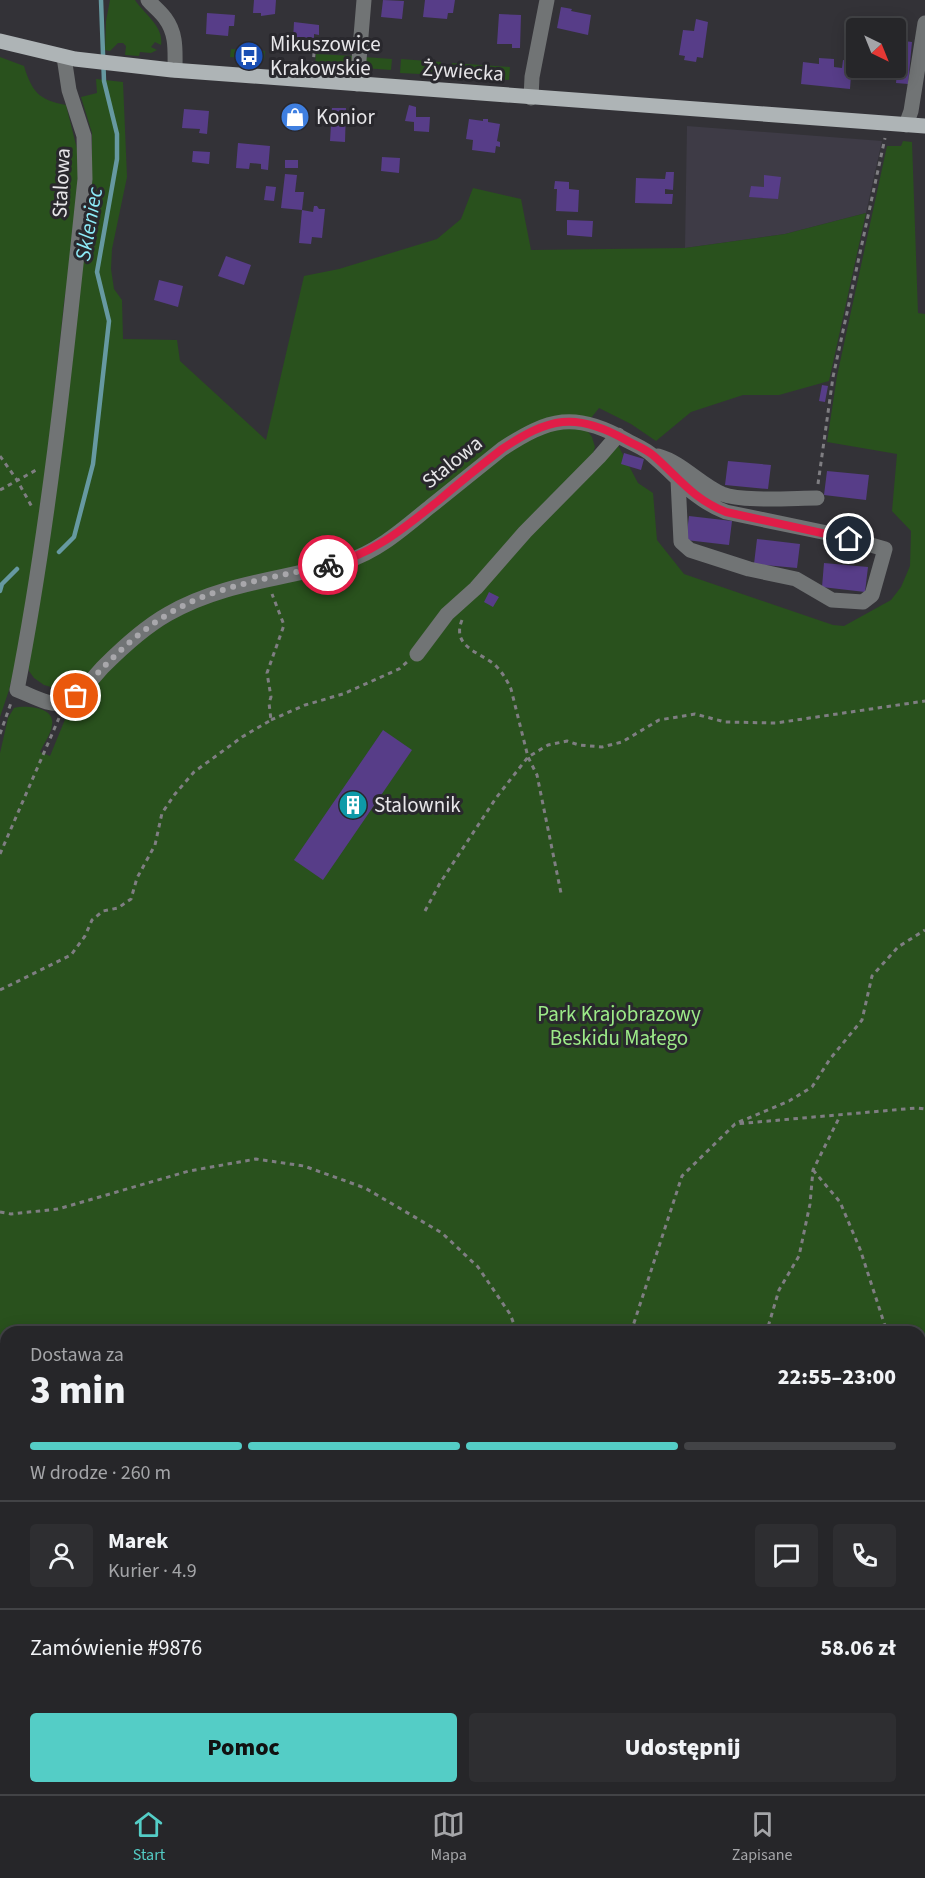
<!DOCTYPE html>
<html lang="pl">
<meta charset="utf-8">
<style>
body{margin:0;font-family:"Source Sans 3",sans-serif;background:#2e2e31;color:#f1f3f6;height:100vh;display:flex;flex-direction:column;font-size:22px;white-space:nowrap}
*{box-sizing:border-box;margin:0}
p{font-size:20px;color:#a4a5a8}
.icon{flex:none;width:33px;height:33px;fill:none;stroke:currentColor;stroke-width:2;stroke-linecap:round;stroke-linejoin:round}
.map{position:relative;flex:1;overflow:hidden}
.sheet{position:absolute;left:0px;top:1326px;width:926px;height:468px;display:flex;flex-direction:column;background:#262629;border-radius:18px 18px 0 0;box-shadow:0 3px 15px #0003,0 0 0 2px #424346}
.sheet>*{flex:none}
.needle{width:39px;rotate:137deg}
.controls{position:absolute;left:846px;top:18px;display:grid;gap:12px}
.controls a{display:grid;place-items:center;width:60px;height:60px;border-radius:6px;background:#262629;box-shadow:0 3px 15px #0003,0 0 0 2px #424346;font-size:30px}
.pin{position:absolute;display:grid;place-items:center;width:51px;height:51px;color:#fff;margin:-26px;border:3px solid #fff;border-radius:50%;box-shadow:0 2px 6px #0007}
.courier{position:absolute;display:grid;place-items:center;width:60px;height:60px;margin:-30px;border:4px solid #e11d48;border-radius:50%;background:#fff;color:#222;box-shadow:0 2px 8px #0007}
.overview em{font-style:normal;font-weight:800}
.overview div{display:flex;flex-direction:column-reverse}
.overview{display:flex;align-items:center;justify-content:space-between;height:102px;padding:0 30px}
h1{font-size:39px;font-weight:800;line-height:45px}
.bar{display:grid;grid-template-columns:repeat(4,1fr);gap:9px 6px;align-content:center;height:72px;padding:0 30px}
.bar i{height:8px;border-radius:4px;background:#424346}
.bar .active{background:#54cdc6}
.bar p{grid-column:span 4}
.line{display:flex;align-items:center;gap:15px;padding:0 30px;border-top:2px solid #424346}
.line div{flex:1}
.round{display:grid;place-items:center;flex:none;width:63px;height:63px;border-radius:6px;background:#2e2e31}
.primary-button{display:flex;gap:12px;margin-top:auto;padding:12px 30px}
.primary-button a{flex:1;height:69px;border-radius:6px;background:#54cdc6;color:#111;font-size:24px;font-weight:800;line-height:69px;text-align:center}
.primary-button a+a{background:#2e2e31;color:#f1f3f6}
.menu{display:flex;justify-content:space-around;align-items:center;height:84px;border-top:2px solid #424346;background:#262629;font-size:16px;color:#a4a5a8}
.menu a{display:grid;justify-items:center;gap:3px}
.menu .active{color:#54cdc6}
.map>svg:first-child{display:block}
.built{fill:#3e3b46}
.green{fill:#29511d;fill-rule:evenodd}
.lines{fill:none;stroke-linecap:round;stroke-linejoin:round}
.stream{stroke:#6699a1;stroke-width:4.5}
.building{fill:#573d88}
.path{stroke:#7f7e82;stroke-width:3;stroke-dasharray:4.5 4.5;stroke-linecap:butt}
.minor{stroke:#717475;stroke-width:15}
.major{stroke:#aeb4b6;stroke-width:15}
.done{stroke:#a8a7ab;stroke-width:6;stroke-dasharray:0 10.8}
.route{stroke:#e11d48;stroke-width:8}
.labels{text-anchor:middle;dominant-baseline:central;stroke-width:6;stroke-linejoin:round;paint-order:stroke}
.poi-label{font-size:21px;fill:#e7e6e9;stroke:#29282d;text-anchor:start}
.street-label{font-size:21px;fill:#e7e6e9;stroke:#29282d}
.park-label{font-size:21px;fill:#9cea88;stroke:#29282d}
.water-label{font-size:22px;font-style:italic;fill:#8debf8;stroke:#29282d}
</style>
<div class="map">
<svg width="925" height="1794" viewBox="0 0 925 1794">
<rect width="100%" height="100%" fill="#333237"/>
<path class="built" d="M687 126 882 141 866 213 785 234 685 248Z"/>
<path class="green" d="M110 0H135C144 14 164 26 161 45L155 42 151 47 157 50 151 53 140 52 139 56 125 55 126 46 123 43H118L110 51 105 50 106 21Z
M231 49 265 51 264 60 230 57Z
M316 54 354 56 351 67 315 64Z
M0 57 24 66C32 92 39 100 66 105L79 157 75 238 64 302 40 528 28 608 9 690 0 717Z
M364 57 392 59 391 70 364 68Z
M401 59 441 62 440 75 400 73Z
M452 63 510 67 509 80 452 76 451 74Z
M96 79 123 82 127 177 112 249 111 269 114 289 122 300 123 339 177 340 180 361 266 440 304 276 339 269 437 239 461 219 473 188 521 199 531 250 685 248 785 234 866 213 829 381 779 395H743L691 412 656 441 631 424 599 408 591 418 557 419 398 527 346 556 230 585 101 663 75 685 58 689 44 685 34 678 29 671V660L92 180V133L81 97 97 93Z
M903 141 912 142 918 313 925 314V1794H0V753L8 718 14 708C25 705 56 707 52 725 51 734 44 743 40 752L50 756 66 717 80 698 148 633 192 606 350 563 505 451 562 425 586 429 592 437 595 447 593 453 611 432 638 483 653 493 657 540 684 574 833 625 844 626 891 600 901 587 910 566 911 531 892 511 897 454 827 442 837 376 887 146H901ZM6 1332H920V1788H6Z"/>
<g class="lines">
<path class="stream" d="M59 552 74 537 93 464 109 321 97 272 117 159V134L104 81 101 0
M0 591 2 584 17 569"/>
</g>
<path class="building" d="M254 0H276L275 14 261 16V13H253Z
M383 0 404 1 402 19 381 17Z
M425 0H455L453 13H448L447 19 423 17Z
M561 7 572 9 571 11 591 15 588 35 557 28Z
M207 13 235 15 234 26H229L228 36 206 34Z
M499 14 521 15 520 48H512V44H497Z
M696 19 708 22 703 58 697 57 696 62 684 60 685 56 679 55 683 30 694 31Z
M294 22 319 25V35L314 34V43L293 41Z
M896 40 912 42 908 84 896 83 898 60H896Z
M819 58 834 59V67L842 68 843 60 852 61 850 89 801 84 803 62 819 64Z
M409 105 416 107V117H430L429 132 414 131V122L405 121Z
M332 108H346L345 142 330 141Z
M184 109 209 111 207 134 199 133 200 129 182 128Z
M290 109 302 110 300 125 288 124Z
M469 119 483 121V119H488V122L500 124 497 141 500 142V147L496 146 495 153 472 150 473 140 466 139Z
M238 143 270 146 268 170 261 169V164L250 163 249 169 236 168Z
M193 151 210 152 209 164 192 162Z
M382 157 400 158 399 173 381 171Z
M285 160H298V168H285Z
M666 172H674L673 190 665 189V194H673L672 204 635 203 636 178 665 179Z
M285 174 297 175 295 192H304L302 210 281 208Z
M764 175 781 177 778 199 749 197 751 186 764 187Z
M555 181 569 182V189L579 190 578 212 556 211 557 189H554Z
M266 186 276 187 274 201 264 200Z
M314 206H317L319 209H325L322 238 312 237 311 244 299 243 302 210 313 212Z
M567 220 593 221 592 237 567 235Z
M226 256 251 265 244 285 218 276Z
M159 280 183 286 178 307 154 300Z
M822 385 828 386 825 402 819 401Z
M624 453 644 459 641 470 621 464Z
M728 461 771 465 768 489 725 485Z
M827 471 869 475 866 500 824 495Z
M689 516 732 521 729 545 686 540Z
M757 539 800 544 797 568 754 564Z
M824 563 868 567 865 592 822 587Z
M489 592 499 597 493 607 484 602Z
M383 730 412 750 323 880 294 860Z"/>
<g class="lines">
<path class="path" d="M313 66 314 53
M0 456 17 480 32 507
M818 484 833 377 885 138
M0 490 38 469
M462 620C451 647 480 652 495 665 502 672 507 680 511 689L528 757 537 775 561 893
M271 720 305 705 343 694 399 669 407 662
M0 734 11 703
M0 854 59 718
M425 911 440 883 496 798 528 757 548 745 567 741 579 745 602 747 622 742 659 720 695 714 725 722 776 723 925 701
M0 990 71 955 85 936 92 920 103 911 118 908 131 899 137 878 155 845 162 813 175 794 194 772 242 737 271 720 269 703 271 697 267 673 284 625 272 594
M739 1122 789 1101 812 1087 830 1059 862 1020 872 976 898 947 925 930
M813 1170 840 1202 860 1249 887 1332
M0 1212 11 1214 58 1209 189 1171 256 1159 304 1166 365 1188 442 1233 478 1267 510 1314 517 1332
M631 1332 682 1176 735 1124 916 1108 925 1109
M762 1332 768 1327 779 1290 799 1256 810 1204 813 1170 841 1114
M0 1518 6 1530
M920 1518V1532
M920 1652 925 1659
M920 1675 924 1705 920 1743
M195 1788 204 1794
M876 1788 881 1794
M592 1794 593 1788
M909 1794 911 1788"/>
<path class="minor" d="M148 0C153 6 160 11 165 18 177 34 175 51 175 70
M64 57 69 90 84 136 85 179C67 350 50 521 17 690 31 695 50 707 65 703 78 699 94 676 104 666 123 647 145 627 168 614 223 582 287 579 347 561 379 551 405 527 431 506 455 487 478 468 502 449 549 418 575 411 626 440 635 445 646 449 653 456 679 478 693 499 726 512L832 534 885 549 872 595 863 602 832 600 796 579 749 569 690 550 681 542 678 480
M357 84 364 0
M531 98 532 77 547 0
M906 125 911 111 925 23
M658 456C683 463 699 484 722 494 743 502 793 498 817 498
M417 654 447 614 476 588 525 532 599 457 618 435"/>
<path class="major" d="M0 41 75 59 172 70 925 126"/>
</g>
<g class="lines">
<path class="done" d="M76 696C103 667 131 637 165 616 213 585 274 578 328 565"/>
<path class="route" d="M328 565C372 555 403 529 438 501 459 483 480 466 502 449 549 418 575 411 626 440 635 445 646 449 654 456 679 478 693 499 726 512L849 539"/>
</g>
<defs>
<g id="bus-disc" transform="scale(1.5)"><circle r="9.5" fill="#1a4fb4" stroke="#29282d"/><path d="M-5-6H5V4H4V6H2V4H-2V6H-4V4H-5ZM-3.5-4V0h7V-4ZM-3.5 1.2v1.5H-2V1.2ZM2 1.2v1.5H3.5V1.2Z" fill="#fff"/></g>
<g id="shop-disc" transform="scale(1.5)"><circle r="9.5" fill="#3f7fe0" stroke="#29282d"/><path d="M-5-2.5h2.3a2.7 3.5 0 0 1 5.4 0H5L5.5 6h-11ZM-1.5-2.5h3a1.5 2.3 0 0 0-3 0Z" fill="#fff"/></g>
<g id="building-disc" transform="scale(1.5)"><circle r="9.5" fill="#0f9aa8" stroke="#29282d"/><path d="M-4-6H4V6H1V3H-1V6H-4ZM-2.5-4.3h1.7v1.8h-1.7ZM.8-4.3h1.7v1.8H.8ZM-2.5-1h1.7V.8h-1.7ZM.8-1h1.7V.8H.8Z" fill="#fff"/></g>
</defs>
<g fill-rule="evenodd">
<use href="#bus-disc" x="249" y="56"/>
<use href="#shop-disc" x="295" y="117"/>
<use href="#building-disc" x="353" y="805"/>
</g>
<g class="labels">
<g class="poi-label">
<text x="270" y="44">Mikuszowice<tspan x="270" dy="24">Krakowskie</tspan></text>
<text x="316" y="117">Konior</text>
<text x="374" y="805">Stalownik</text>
</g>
<g class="street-label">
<text transform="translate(463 71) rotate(4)">Żywiecka</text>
<text transform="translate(61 183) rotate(-87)">Stalowa</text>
<text transform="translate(452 462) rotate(-39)">Stalowa</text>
</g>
<g class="park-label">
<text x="619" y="1014">Park Krajobrazowy<tspan x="619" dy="24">Beskidu Małego</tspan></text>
</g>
<g class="water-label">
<text transform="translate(89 224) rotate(-80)">Skleniec</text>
</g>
</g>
</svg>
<div class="controls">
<a><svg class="needle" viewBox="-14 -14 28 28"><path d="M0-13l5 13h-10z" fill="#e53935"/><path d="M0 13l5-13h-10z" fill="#a4a5a8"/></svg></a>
</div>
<div class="pin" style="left:76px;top:696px;background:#ea580c"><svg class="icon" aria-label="bag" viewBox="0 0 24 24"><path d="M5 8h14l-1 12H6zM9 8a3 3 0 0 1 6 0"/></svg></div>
<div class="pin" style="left:849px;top:539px;background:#1f2937"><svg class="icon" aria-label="home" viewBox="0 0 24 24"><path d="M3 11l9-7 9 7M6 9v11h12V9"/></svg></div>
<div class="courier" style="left:328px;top:565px"><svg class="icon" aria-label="bike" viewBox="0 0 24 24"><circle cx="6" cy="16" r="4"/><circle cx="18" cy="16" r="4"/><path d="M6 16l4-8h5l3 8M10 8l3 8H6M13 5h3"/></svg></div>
<section class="sheet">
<div class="overview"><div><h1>3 min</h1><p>Dostawa za</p></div><em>22:55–23:00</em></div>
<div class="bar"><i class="active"></i><i class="active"></i><i class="active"></i><i></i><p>W drodze · 260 m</p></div>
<div class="line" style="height:108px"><a class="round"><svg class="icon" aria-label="person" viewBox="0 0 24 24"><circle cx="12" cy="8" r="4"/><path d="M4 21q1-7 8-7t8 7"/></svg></a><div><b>Marek</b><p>Kurier · 4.9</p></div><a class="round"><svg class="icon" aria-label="chat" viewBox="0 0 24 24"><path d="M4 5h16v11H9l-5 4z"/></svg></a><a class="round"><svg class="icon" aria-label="phone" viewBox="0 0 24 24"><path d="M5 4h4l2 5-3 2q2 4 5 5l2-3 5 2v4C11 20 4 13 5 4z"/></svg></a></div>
<div class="line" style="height:78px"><div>Zamówienie #9876</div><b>58.06 zł</b></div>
<div class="primary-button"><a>Pomoc</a><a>Udostępnij</a></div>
</section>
</div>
<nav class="menu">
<a class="active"><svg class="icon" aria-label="home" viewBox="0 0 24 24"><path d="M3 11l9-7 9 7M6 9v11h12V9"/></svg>Start</a>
<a><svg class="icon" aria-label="map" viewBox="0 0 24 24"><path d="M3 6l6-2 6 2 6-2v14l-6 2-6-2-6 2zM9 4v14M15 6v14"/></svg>Mapa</a>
<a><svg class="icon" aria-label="saved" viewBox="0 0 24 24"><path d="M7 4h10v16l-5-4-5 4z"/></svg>Zapisane</a>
</nav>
